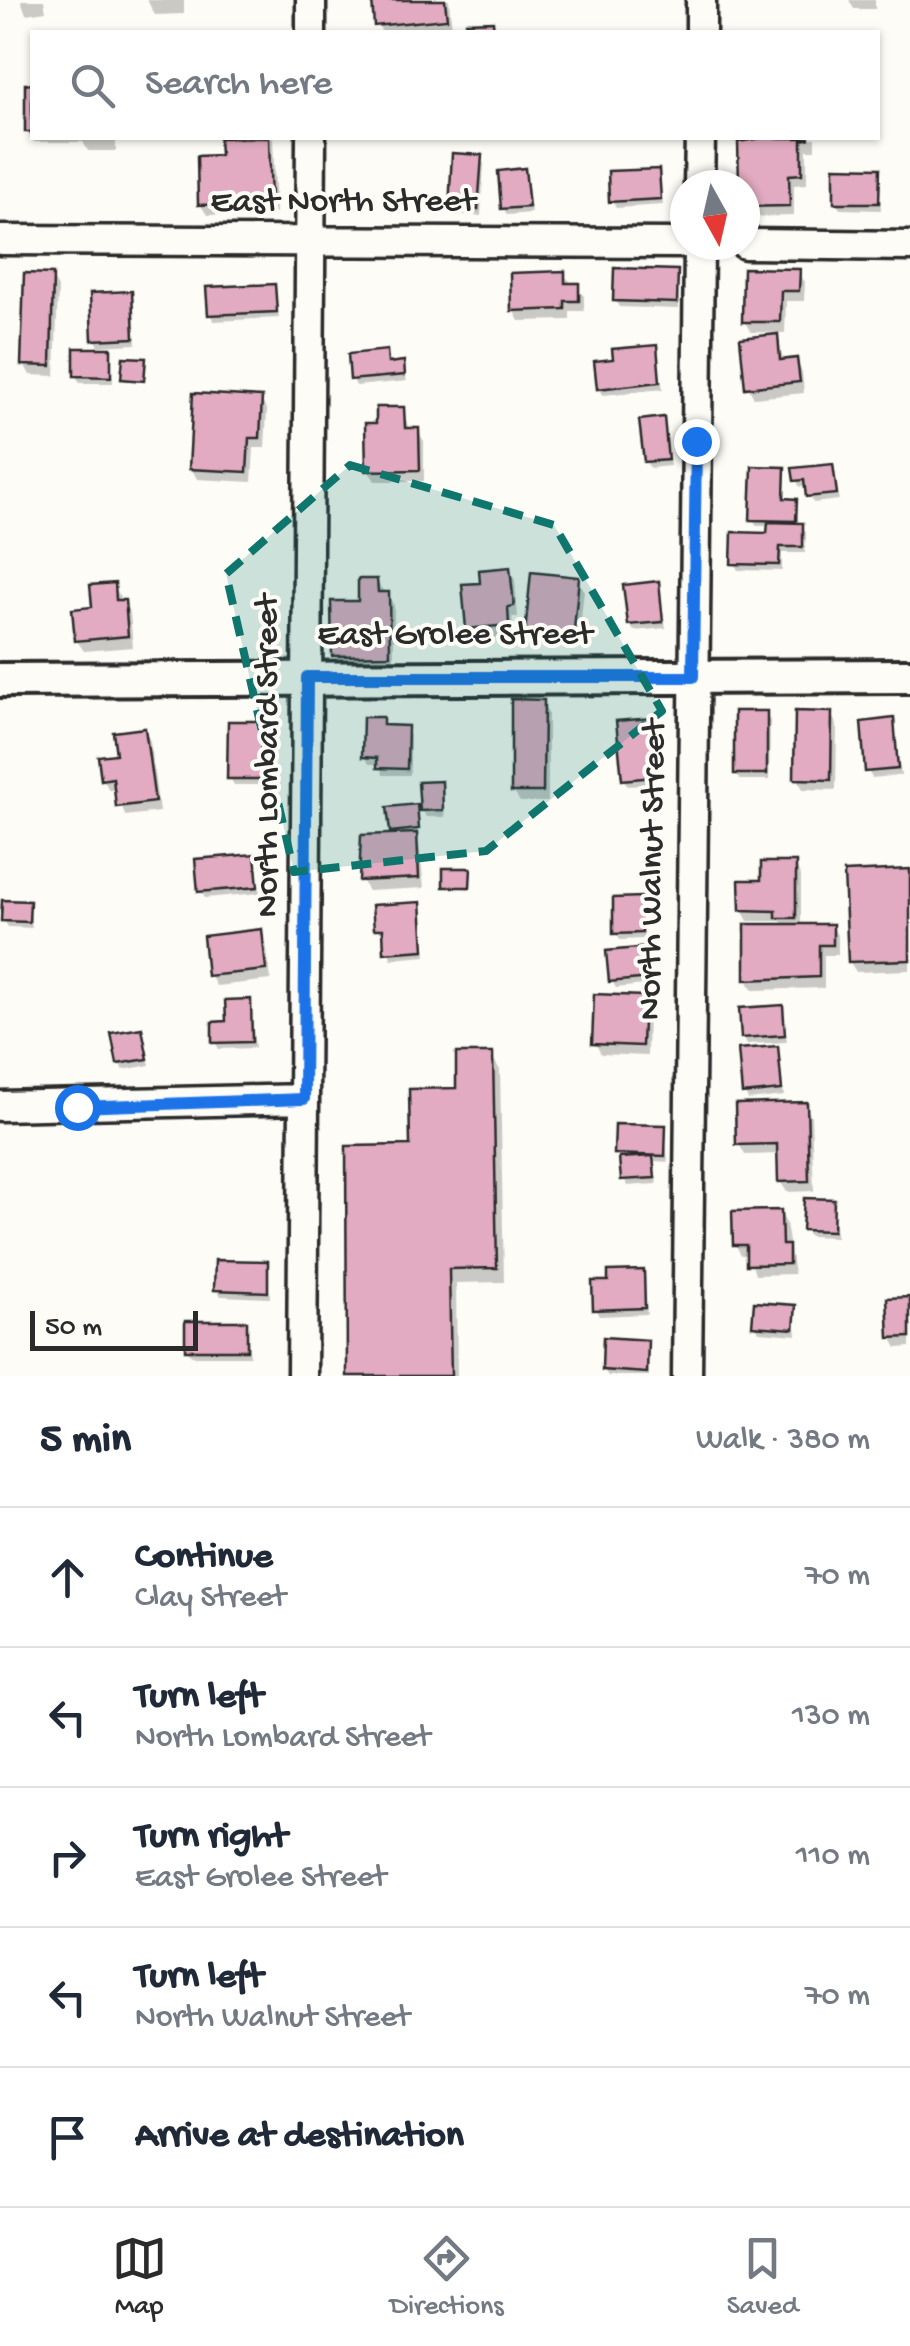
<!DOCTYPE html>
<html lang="en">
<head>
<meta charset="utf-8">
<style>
  body { margin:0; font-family:"Gochi Hand",sans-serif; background:#f2f2f3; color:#1f2937 }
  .compass { position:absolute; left:670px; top:170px; width:90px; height:90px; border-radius:50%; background:#fff; box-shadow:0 2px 8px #0004; rotate:172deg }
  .scale { position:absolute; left:30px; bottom:25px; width:168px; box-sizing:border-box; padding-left:10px; border:5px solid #2b2b2b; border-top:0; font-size:28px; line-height:35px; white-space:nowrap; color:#2b2b2b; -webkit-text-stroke:8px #fdfcf7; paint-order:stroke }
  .stop { position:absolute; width:30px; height:30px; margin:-22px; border:8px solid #1a73e8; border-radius:50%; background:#fff }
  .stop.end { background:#1a73e8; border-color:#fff; box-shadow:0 2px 10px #0008 }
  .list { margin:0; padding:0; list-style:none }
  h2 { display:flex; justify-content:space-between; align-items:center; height:130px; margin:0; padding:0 40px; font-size:42px }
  h2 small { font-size:32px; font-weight:400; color:#747a83 }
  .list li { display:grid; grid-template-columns:65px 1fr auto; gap:30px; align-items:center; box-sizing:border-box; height:140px; padding:0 40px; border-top:2px solid #e0e1e3 }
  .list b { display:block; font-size:38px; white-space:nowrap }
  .list p { margin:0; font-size:32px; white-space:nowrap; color:#747a83 }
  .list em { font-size:32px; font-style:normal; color:#747a83 }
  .icon { flex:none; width:55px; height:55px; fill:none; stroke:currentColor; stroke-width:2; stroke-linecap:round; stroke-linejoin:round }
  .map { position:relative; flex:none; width:910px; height:1376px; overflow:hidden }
  .search { position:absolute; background:#fff; box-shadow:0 2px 8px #0004; left:30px; right:30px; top:30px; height:110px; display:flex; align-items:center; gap:25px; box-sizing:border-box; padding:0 35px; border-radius:0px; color:#747a83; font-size:38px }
  .sheet { height:830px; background:#fff }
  nav { display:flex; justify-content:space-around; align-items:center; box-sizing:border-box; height:140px; border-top:2px solid #e0e1e3; background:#fff; font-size:28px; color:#747a83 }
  nav a { display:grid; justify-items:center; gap:5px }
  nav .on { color:#2b2b2b }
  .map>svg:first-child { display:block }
</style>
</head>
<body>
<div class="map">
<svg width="910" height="1376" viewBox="0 0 910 1376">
  <rect width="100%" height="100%" fill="#fdfcf7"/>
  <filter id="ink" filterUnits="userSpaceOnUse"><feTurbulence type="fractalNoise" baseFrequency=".01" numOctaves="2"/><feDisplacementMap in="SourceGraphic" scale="20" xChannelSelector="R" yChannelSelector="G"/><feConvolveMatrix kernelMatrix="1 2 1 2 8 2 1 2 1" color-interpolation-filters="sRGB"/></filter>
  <g filter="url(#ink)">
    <path fill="#0003" d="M21,0H44L46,11L26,14Z
      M147,0H184V14L155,15Z
      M374,0H449L452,29L381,32Z
      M849,0H875V9H854Z
      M27,86H32V138H116V151H88L83,142H34L27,131Z
      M222,138H273L276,213L207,215L200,204L222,158Z
      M765,138H815V150H807V184L794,185V216L748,217L745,211L742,185Z
      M480,157L484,164L481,216L455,214L452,207Z
      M878,170L881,210L840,209L836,202Z
      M524,171L531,213L507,215L504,209Z
      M658,171L663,205L616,208L612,201Z
      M798,272L805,282L804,301H786L785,333L751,332L744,321Z
      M676,273L679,309L619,307L615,300Z
      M563,274L584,296V311H570V320L519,321L513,310Z
      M52,277L58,288L55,376L30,375L24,364Z
      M274,286L279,318L214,321L210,314Z
      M131,294L136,344L99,346L95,339Z
      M776,337L784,362L796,361L802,372L804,393L754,398L748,387Z
      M655,347L663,389L603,395L599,388L616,361Z
      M110,351L113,383H80L76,376Z
      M386,353L390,365L402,364L407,381L356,386L353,379Z
      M261,400L267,410L265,448H254L252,482L197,479L191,468Z
      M403,409L409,430H417L424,441V481H375L368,470Z
      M662,420L670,466L650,468L646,462Z
      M832,466L839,500L813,503L808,486L800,487L796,480Z
      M783,470L786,501H795L799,525L806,532L805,553H782V571L738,570L734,563L770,536V526H757L753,519Z
      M509,570L515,580L518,617H512L514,636L474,639L468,629L482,585Z
      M578,580L584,590L578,649L533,645L527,634Z
      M376,581L394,605V665L341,666L335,655Z
      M658,584L666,628L634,631L630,625Z
      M113,585L130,613L133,647L84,651L77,641Z
      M542,702L548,713V802H520L514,792Z
      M766,714L770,721L769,780H740L736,773Z
      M831,714L837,725L836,790L803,789L797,779Z
      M381,720L386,728L406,729L410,735V775H383L380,764H369L365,757Z
      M651,721L656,784L628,786L624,780Z
      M893,721L901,775L872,778L868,771Z
      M261,723L265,730L264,785H234L230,778Z
      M144,730L150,741L159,812L125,816L117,789L109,790L103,779Z
      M440,784L445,817H426L422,810Z
      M415,806L424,888L368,891L361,880L360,853L395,836L392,831Z
      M253,856L260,893L205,898L201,891Z
      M795,865L801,876V926H832L838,937V955H824V988L753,990L747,980L784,926L781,921H748L742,910L764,883Z
      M910,872V970L856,972L850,962Z
      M471,873L470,889L445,886Z
      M640,900L644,939L620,940L616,933Z
      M29,903L32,928L8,927L4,920Z
      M419,904L426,956L391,959L386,935L377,928Z
      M260,932L266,943L271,980L216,986L210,975Z
      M646,950L653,984L616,988L612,981Z
      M642,998L648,1009L647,1056L601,1054L595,1043Z
      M250,1002L255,1048L219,1049L215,1042Z
      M782,1008L787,1042L747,1044L743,1037Z
      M141,1031L150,1065L123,1070L119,1063Z
      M777,1049L784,1096L748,1100L745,1093Z
      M491,1055L500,1070L504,1282L456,1283L457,1376H351L413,1147Z
      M805,1105L811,1116L814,1191L787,1192L780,1181V1154L745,1155L739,1144Z
      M665,1128L668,1162L655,1161L657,1184L627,1186L617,1153Z
      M833,1201L836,1237L809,1236L805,1229Z
      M780,1212L786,1223L794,1274L755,1275L749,1255H741L735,1244Z
      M267,1263L270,1298L221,1296L217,1289Z
      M642,1272L647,1314L599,1316L595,1309Z
      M910,1300V1347L897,1348L891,1337Z
      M794,1307L797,1335L759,1332L755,1325Z
      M246,1324L250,1356H191L188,1350Z
      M647,1342L649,1376H608L604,1370Z"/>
    <path fill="#e2abc1" stroke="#2b2b2b" stroke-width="2.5" d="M372,0H445L447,19L374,26Z
      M493,21L494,32H467L466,22Z
      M25,84H32V132H25Z
      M219,138H269L271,203L198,205L197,156L220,155Z
      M762,138H810L802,140V174L789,175L790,206L745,207V185H739L738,142Z
      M452,153L482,155L478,210L449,208Z
      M834,167L880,168L879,203H834Z
      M525,168L529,207L501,209L498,171Z
      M659,169L661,199L609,202L608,171Z
      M614,268L678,270L677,303L613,301Z
      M743,268L800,269L799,291H781L780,322H742Z
      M565,271V283H579V301H565V309L511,311L510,273Z
      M24,273L53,274L51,366L21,365Z
      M275,284L277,312L208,315L206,287Z
      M132,291L134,338L92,340L90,293Z
      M778,334L780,360L797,358L800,382L745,388L740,338Z
      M657,345L660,382L597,389L594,361L613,359L612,349Z
      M74,348H111V377L74,376Z
      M387,350L388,363L404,361L405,375L350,380L348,354Z
      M123,357L146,358L144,381L121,379Z
      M193,393L262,397L260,438H249L247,472L189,469Z
      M376,407H404L405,428H419L420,470L366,471L365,423H376Z
      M664,417L668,460L644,462L639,420Z
      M833,464L837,494L806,497L804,480L794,481L792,468Z
      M752,466L785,467L784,498L797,499L796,521L750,520Z
      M768,522L803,523V547H780L779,565L731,564L732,532L767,533Z
      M510,567L514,606L508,607L509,625L466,629L462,584L480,583L479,570Z
      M531,572L579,577L573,640L525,634Z
      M358,579H377L378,592H389L390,655L332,656L331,601H358Z
      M659,581L663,622L628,625L623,585Z
      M115,583L116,600H125L128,636L75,641L72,609L92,607L90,585Z
      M511,699L544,700L543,792H511Z
      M734,711H767V774H734Z
      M795,711L832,712L831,780L794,779Z
      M363,717H383V725L408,726L407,769L377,768V758L362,757Z
      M652,718L654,777L622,780L616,721Z
      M894,718L898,769L865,772L861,722Z
      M228,721H262V779H227Z
      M145,728L155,802L116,807L113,778L101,780L98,756L116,754L113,732Z
      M442,781L443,810L420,811L418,782Z
      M417,804L419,829L390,832L387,807Z
      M417,833L419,878L359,881L361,835Z
      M255,854L258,887L198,892L195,859Z
      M761,862H796V918H776V911L740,910L739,880H761Z
      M443,868H471L470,887H443Z
      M910,869V960L848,962L844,872Z
      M642,897V933L613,934V898Z
      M2,900L30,901L29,922L1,921Z
      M421,902L424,950L384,953L383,929H374L372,905Z
      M745,924H833V945H819V977L745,980Z
      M262,929L266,970L207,976L203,936Z
      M648,947L650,978L609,982L606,951Z
      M594,994L644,996L642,1046L592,1044Z
      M251,999L252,1042L212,1043V1022L226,1021L225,1000Z
      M783,1005L785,1035L741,1038L739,1008Z
      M142,1028L148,1059L117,1064L111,1033Z
      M778,1046L782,1090L742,1094L738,1049Z
      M456,1053H493L497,1268L449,1269L451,1376H347L346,1146L410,1145L409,1089L456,1088Z
      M807,1102L809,1181L778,1182L777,1144L736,1145L735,1104Z
      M615,1124L666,1125L665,1156L614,1154Z
      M653,1156L655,1178L621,1180L619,1158Z
      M804,1198L834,1199L833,1231L802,1230Z
      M781,1210L782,1245H789V1264L746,1265V1245H733L732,1211Z
      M215,1260L268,1261V1292L214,1290Z
      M644,1270L645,1308L593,1310L592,1281H608V1271Z
      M910,1297V1337L889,1338L887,1298Z
      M754,1302L796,1305L794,1329L752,1326Z
      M185,1321H247V1350H185Z
      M603,1337L648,1340L647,1373L602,1370Z"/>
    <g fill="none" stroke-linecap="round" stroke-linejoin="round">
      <g stroke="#2b2b2b" stroke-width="35">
        <path id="minor" d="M311,32V0
          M701,32V0
          M699,185L700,138
          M0,240L685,243
          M745,244L910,246
          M0,1106L304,1099
          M302,1376L311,138
          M687,1376L699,245"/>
      </g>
      <g stroke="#2b2b2b" stroke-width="40">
        <path id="tertiary" d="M0,680L910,676"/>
      </g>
      <use href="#minor" stroke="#fdfcf7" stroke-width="28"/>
      <use href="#tertiary" stroke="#fdfcf7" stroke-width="32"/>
    </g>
  </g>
  <g fill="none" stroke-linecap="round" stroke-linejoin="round" filter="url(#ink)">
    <path stroke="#1a73e8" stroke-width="12" d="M77,1107L304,1099L307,677H693L696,441"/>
  </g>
  <path fill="#0f766e" fill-opacity="0.2" stroke="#0f766e" stroke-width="8" stroke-dasharray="20 12" stroke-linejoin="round" d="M350,465L554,525L662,711L486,851L294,872L226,574Z"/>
  <g text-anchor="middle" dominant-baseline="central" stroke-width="8" stroke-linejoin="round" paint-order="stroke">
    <g font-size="35" fill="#2b2b2b" stroke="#fdfcf7">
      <text x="343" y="203">East North Street</text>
      <text x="455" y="636">East Grolee Street</text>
      <text transform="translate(269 756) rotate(-90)">North Lombard Street</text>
      <text transform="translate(654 870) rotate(-89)">North Walnut Street</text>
    </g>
  </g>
</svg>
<svg class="compass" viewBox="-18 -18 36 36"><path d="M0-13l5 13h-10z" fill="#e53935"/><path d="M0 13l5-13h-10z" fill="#747a83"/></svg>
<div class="scale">50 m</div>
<div class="stop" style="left:77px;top:1107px"></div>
<div class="stop end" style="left:696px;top:441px"></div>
<div class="search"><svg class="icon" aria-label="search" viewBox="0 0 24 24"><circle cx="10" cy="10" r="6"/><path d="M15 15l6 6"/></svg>Search here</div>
</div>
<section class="sheet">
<h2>5 min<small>Walk · 380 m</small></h2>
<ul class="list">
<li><svg class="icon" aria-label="ahead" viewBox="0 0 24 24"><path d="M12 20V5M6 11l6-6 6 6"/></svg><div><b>Continue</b><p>Clay Street</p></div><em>70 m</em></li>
<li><svg class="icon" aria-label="left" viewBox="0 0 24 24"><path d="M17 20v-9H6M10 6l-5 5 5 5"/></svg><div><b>Turn left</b><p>North Lombard Street</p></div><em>130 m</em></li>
<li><svg class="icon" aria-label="right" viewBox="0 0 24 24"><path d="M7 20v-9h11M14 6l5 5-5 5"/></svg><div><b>Turn right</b><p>East Grolee Street</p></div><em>110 m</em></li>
<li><svg class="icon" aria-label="left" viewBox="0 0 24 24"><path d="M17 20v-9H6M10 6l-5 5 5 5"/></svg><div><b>Turn left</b><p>North Walnut Street</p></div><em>70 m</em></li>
<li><svg class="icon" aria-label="arrive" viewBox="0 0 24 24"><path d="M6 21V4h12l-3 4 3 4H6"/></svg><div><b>Arrive at destination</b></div></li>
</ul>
</section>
<nav>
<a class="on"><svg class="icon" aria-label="map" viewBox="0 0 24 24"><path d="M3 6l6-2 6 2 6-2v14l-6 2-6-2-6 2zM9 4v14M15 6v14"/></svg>Map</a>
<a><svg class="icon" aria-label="directions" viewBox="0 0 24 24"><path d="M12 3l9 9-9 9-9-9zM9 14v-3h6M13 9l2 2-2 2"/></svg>Directions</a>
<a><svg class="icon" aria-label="saved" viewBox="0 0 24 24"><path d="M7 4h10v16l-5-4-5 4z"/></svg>Saved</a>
</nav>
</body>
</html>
